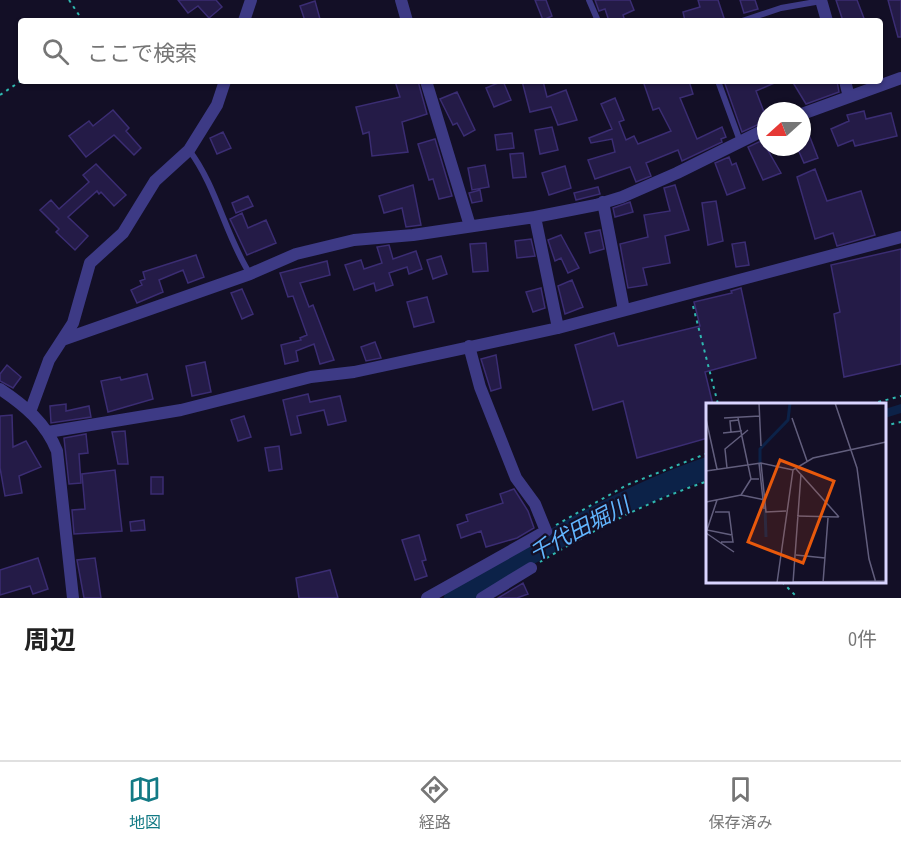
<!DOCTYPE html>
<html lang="ja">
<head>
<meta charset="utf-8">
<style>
  body { margin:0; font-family:"PT Sans Narrow","Noto Sans JP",sans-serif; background:#f6f6f6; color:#222 }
  .compass { position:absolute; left:757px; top:102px; width:54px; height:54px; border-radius:50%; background:#fff; box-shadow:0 2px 4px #0004; rotate:249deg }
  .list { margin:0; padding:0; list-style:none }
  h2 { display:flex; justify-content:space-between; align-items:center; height:78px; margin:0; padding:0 24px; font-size:26px }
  h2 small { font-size:20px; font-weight:400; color:#767676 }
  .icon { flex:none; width:33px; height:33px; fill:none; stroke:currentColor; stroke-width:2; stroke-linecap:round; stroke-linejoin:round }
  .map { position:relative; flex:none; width:901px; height:598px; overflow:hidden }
  .search { position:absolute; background:#fff; box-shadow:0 2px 4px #0004; left:18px; right:18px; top:18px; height:66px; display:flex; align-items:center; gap:15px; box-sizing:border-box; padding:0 21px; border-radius:6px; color:#767676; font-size:22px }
  .sheet { height:162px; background:#fff }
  nav { display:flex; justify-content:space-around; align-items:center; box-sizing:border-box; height:84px; border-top:2px solid #e0e0e0; background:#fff; font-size:16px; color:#767676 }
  nav a { display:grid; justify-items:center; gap:3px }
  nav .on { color:#137a85 }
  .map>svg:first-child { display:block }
</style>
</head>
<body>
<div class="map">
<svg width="901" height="598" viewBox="0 0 901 598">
  <rect width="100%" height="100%" fill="#130f26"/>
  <path fill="#0c2248" d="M901,404V413L885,418V409Z"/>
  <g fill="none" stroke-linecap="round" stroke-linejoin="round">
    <path stroke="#0c2248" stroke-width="22" d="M455,598C537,549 617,499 708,468"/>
  </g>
  <path fill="#241b47" stroke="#3b2d73" stroke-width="1.5" d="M178,0H216L222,7L209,18L198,6L188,13Z
    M535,0H546L552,16L543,20Z
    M595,0H630L634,10L623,15L625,21H609L605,9L599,11Z
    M698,0H718L725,21H685L683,12L700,7Z
    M740,0H755L758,9L744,13Z
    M836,0H857L865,21H843Z
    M888,0H901V37H898Z
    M315,1L320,19L305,21L300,6Z
    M395,81H418L427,114L402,122L408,152L372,156L369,132L363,134L356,107L400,97Z
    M503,81L511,100L494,107L486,88Z
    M522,81H543L547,97L566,90L577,120L558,125L551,107L530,112Z
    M643,81H689L693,94L680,98L697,139L722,127L726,137L721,139L722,142L682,161L678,150L646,163L651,176L636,182L630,167L595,179L588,160L615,152L612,139L591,143L589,138L612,129L601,104L615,98L624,120L619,122L626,140L634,136L638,144L671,131L659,108L653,110Z
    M724,81H779L756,91L764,112L766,111V121L742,132Z
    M792,81H837L839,92L806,104Z
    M457,92L475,130L464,136L457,123L453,125L440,99Z
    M113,110L129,128L126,131L141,148L134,155L114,135L86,157L69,136L89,121L93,126Z
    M864,111L866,119L891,113L897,136L855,146L853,140L838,146L831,129L849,121L847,115Z
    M802,122H804L818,158L804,163L797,147H802Z
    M552,127L558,150L540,154L535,130Z
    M223,132L231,148L217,154L210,138Z
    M512,133L514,148L497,150L495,135Z
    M435,139L452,196L439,199L433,179L429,180L418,144Z
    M765,139L766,147L781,173L763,180L748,147Z
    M523,153L526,177L513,178L510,154Z
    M729,157L732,165L736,163L745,188L727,195L715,163Z
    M96,164L126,195L114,206L101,192L99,194L97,191L68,217L88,236L75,250L56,232L59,229L40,210L51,200L59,209L89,182L83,175Z
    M485,165L489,187L472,190L468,168Z
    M565,166L571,188L549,195L542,173Z
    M815,169L827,201L861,191L875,235L837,246L833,233L815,239L797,177Z
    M413,185L421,225L406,227L402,208L384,213L379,196Z
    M675,185L689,230L665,236L670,263L643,268L647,285L628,288L620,244L648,237L644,215L670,211L664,188Z
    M598,187L600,194L576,200L574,193Z
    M480,190L482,201L472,203L469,193Z
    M248,196L253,206L236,213L232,203Z
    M716,201L723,241L708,245L702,203Z
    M630,202L633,212L615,217L613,208Z
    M242,213L248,228L266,220L276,243L247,255L230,219Z
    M600,230L604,249L590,253L585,233Z
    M561,235L579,268L568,273L561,258L555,261L548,240Z
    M531,239L535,256L517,258L515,241Z
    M745,242L749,265L736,267L732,244Z
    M486,243L488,271L473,272L470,244Z
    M389,245L393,259L416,251L422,269L409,274L407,267L389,273L393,285L376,291L374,283L354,290L345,265L361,260L364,269L382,263L377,247Z
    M901,249V364L844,377L834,314L840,312L831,265Z
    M196,255L204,277L188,283L183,270L159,280L163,292L137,303L131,290L142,285L140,281L145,279L143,272Z
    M441,256L447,274L433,279L427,260Z
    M327,261L330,275L300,283L309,307L313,305L334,360L320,364L314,344L296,351L298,361L285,364L281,345L301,340L300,338L307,335L293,296L288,297L280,273Z
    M572,280L583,307L565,314L558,286Z
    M541,288L545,308L533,312L526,292Z
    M741,288L756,358L705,372L713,405H708V438L637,458L623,401L593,410L575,345L614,333L618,346L700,326L694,302L732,293L731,291Z
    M242,289L253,314L242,319L231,293Z
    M427,297L434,322L414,327L407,302Z
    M375,342L381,358L366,361L361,347Z
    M496,355L501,388L491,391L481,359Z
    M205,362L211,392L192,396L186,366Z
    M7,365L21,377L13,388L0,381V374Z
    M147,374L153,399L108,412L101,381L120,377L121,380Z
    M308,394L310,402L340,396L346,421L328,425L324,410L297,416L301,433L291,435L283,400Z
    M66,404V411L89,406L91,417L51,423L50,406Z
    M12,415L13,447L26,441L41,467L19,476L22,493L5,496L0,468V416Z
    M244,416L251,437L238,441L231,420Z
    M125,431L128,464H118L112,432Z
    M86,434L88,453L79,454L81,483L69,484L64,438Z
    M279,446L282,469L269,471L265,448Z
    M115,470L122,531L74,534L72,510L85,509L82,474Z
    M151,477H163V494H151Z
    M514,489L528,511L534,528L517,538L486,547L481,531L461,538L457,525L468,521L466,515L503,503L500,494Z
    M144,520L145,530L131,531L130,522Z
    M419,535L426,560L422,561L427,576L415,580L402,540Z
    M38,558L48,589L33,594L30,586L0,595V570Z
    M95,558L101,598H84L77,560Z
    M330,570L338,598H299L296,578Z
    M523,583L528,594L517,598H498Z"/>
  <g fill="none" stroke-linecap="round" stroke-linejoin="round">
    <path stroke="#2fb8b0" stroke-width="2" stroke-dasharray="3 4.5" stroke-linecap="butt" d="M69,0L83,21
      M0,95L21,81
      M693,306L718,404
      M871,404L901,396
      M884,426L901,422
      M556,525L627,485L708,453
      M540,562C594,530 648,501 708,481
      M782,582L798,598"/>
    <path stroke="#3d3a85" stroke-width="6" d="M589,0L598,21
      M742,21L781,8L821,1
      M718,81L740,141
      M189,150C217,187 225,235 250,274"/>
    <path stroke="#3d3a85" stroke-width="12" d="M401,0L407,21
      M821,0L827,21
      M244,21L251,0
      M426,81L470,226
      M845,81L849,97
      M802,114L901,78
      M603,202L624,310
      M535,217L558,328
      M62,340L250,274L296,254L354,240L413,235L535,217L596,205L622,197L677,173L766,129
      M0,389C24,405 46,423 57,451L73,598
      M30,412L49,360L73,323L90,263L123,233L155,181L189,150L217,105L225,81
      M48,432L181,410L311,377L354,372L558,328L901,237
      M427,598L546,531L535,504L516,478L480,387L469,346
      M482,598L531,568"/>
  </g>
  <g text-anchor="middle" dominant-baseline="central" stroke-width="4.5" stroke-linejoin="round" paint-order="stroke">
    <g font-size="22" font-style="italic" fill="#62b6ff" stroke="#130f26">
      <text transform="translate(579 529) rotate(-28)">千代田堀川</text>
    </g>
  </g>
  <g transform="translate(706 403)">
    <rect width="180" height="180" fill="#130f26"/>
    <path fill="none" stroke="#0c2248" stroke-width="3" d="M54,63V46L82,17L84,0M59,106L60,134"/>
    <path fill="none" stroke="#625e7d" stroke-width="1.5" d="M53,0L55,43M129,0L151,65L163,156L170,180M18,15L54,13M32,15L45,76H53M86,15L101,58M0,16L11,66M25,29L24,18L33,17M17,30L36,28M53,60L58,106M55,60L60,109L80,108M21,65L19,46L42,27M90,66L133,114M0,68L55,60L87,67L107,55L180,39M35,92L45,76M0,99L35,92L59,97M9,109H23L26,132L1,127L11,97M91,113L133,114M0,130L28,149M15,139H27L26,132M90,152L119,155M87,179L180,178M71,180L87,67M87,180L95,71M117,180L122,115"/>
    <path fill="#e8590c" fill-opacity="0.15" stroke="#e8590c" stroke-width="3" d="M74,57L128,78L97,160L42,139Z"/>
    <rect width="180" height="180" fill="none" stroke="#d9d4ff" stroke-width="3"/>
  </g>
</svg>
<svg class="compass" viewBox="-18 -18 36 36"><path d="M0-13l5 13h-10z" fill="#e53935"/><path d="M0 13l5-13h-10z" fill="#767676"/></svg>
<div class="search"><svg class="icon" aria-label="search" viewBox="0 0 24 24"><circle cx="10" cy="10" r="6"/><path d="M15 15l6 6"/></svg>ここで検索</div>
</div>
<section class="sheet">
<h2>周辺<small>0件</small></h2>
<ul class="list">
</ul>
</section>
<nav>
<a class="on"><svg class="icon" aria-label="map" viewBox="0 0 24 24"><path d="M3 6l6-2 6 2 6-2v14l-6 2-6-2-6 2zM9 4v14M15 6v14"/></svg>地図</a>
<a><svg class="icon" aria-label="directions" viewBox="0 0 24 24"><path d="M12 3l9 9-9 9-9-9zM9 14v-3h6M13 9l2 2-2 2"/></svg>経路</a>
<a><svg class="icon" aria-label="saved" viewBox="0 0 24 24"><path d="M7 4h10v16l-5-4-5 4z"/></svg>保存済み</a>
</nav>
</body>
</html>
